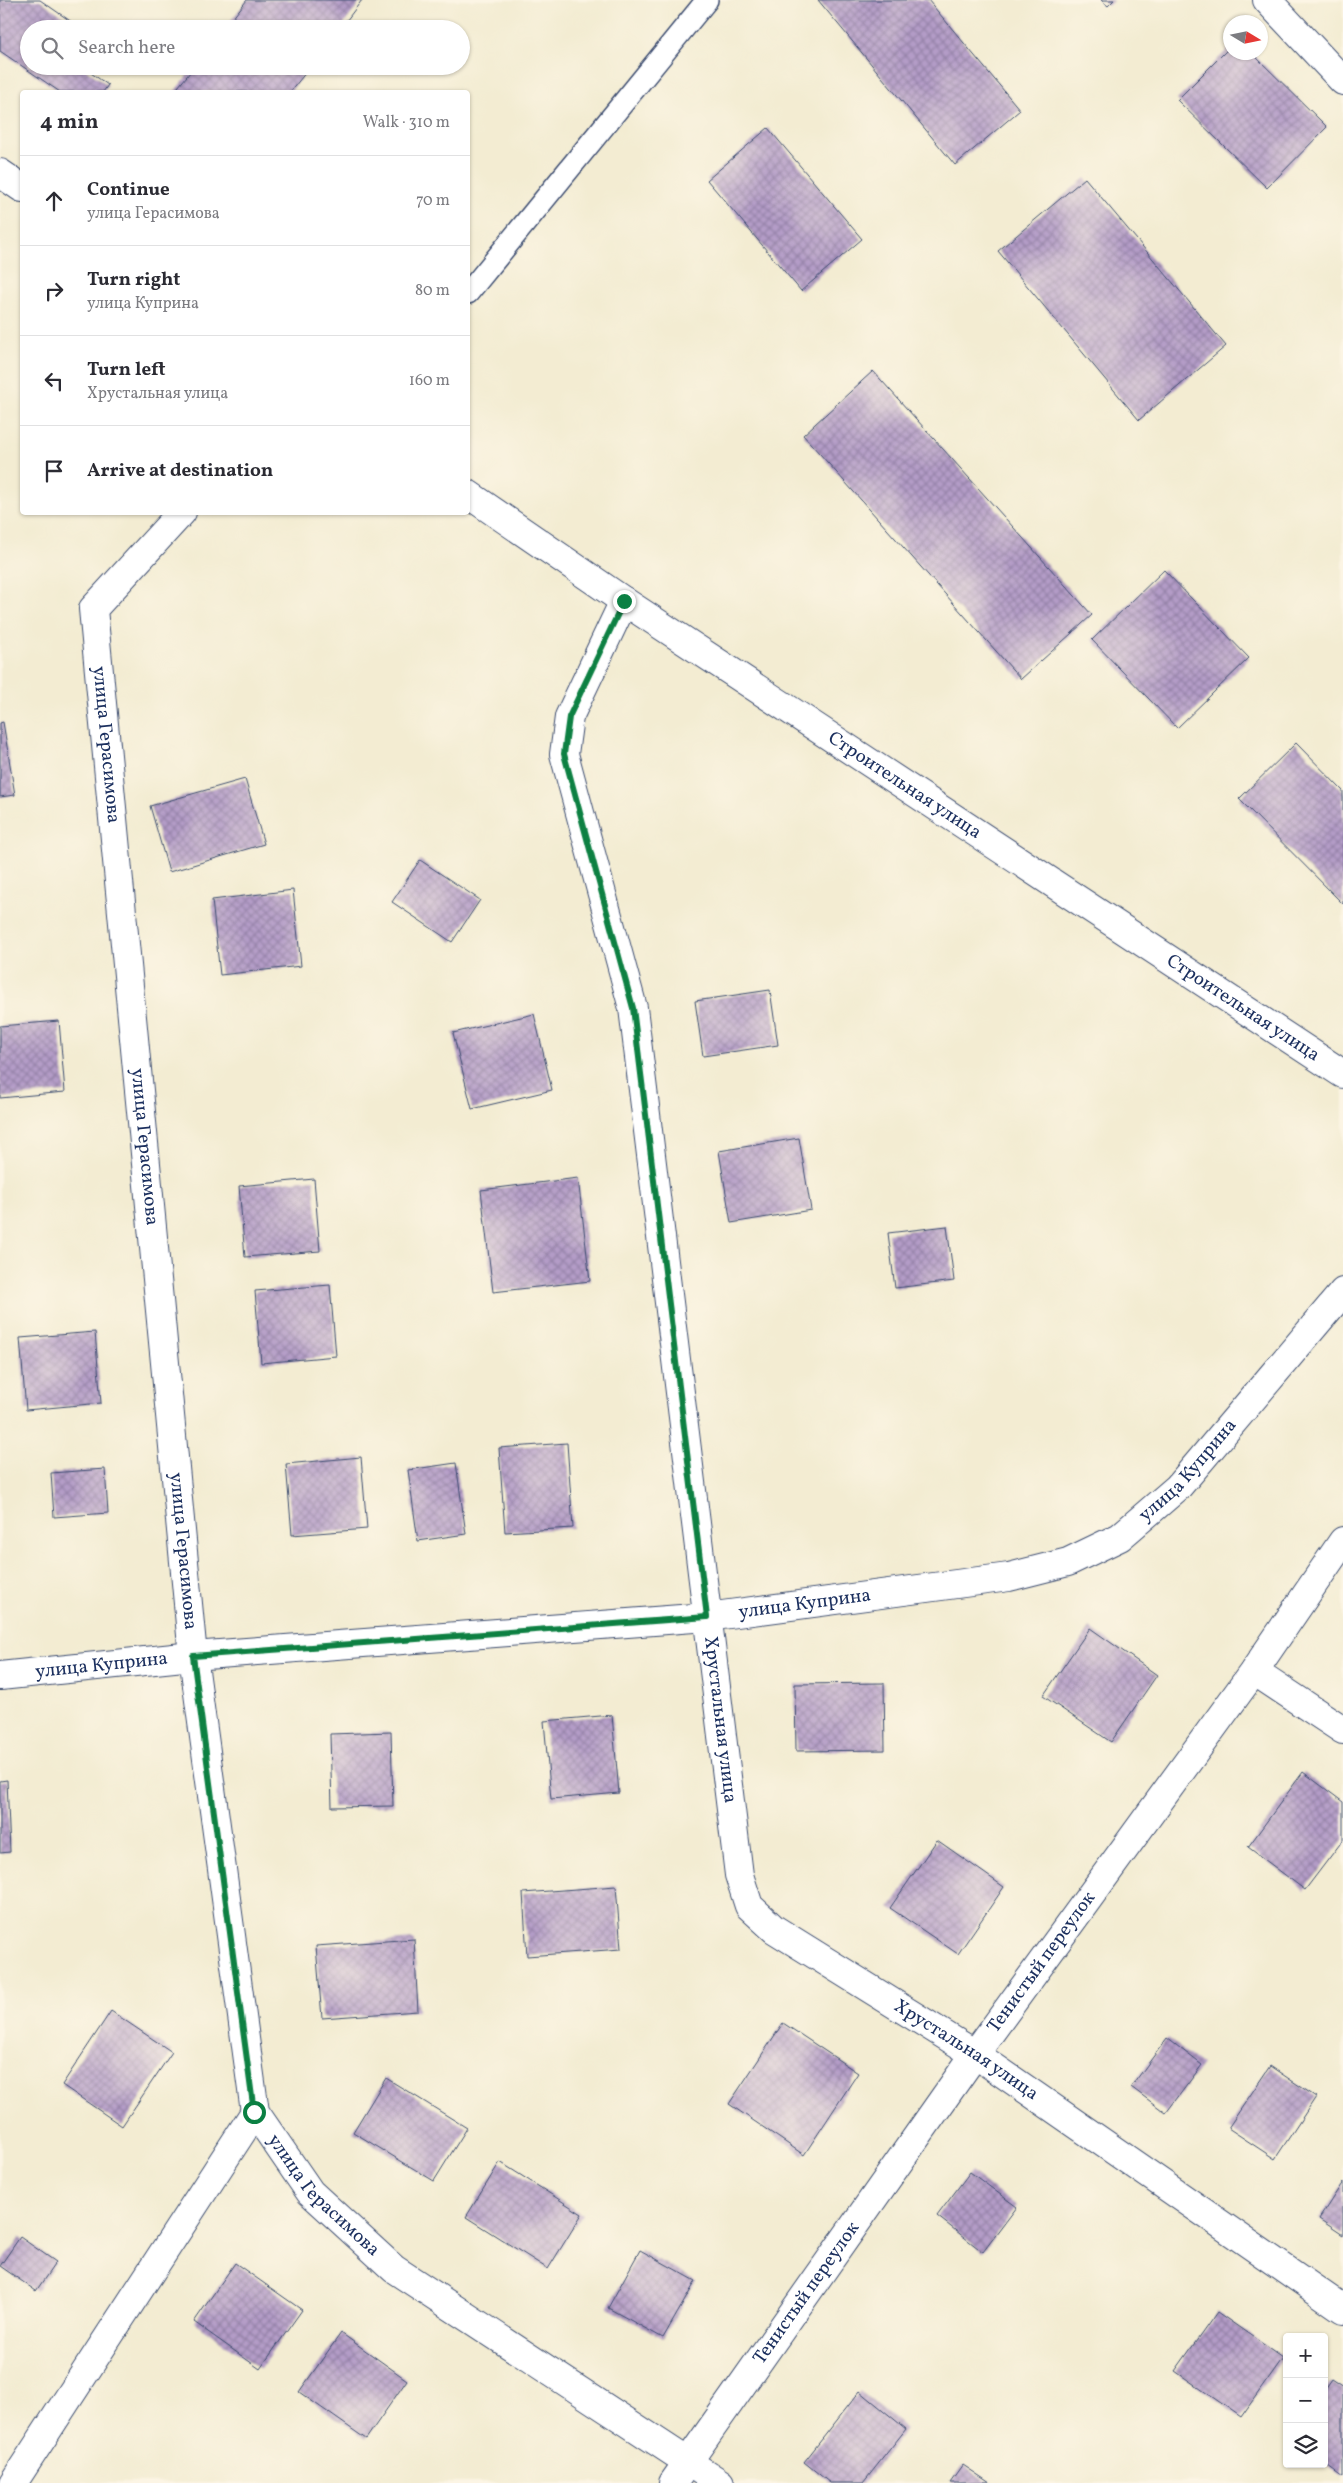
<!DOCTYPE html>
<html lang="en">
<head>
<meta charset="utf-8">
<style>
  body { margin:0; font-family:Vollkorn,serif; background:#f7f7f7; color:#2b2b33 }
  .controls { position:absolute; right:15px; bottom:15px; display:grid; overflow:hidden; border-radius:5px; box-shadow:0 1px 4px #0004 }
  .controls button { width:45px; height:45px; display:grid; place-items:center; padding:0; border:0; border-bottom:1px solid #e1e1e2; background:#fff; color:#2b2b33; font:25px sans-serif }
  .compass { position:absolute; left:1223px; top:15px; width:45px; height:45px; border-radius:50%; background:#fff; box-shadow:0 1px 4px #0004; rotate:100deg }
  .stop { position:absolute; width:15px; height:15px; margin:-11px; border:4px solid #0b8043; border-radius:50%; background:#fff }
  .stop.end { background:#0b8043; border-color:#fff; box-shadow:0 1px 5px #0008 }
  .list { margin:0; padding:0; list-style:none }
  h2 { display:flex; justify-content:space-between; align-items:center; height:65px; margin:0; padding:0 20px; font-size:21px }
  h2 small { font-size:16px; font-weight:400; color:#7c7c81 }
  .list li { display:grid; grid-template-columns:32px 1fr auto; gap:15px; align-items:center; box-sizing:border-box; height:90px; padding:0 20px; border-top:1px solid #e1e1e2 }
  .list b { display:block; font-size:19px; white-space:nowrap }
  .list p { margin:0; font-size:16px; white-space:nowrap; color:#7c7c81 }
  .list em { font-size:16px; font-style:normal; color:#7c7c81 }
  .icon { flex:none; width:28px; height:28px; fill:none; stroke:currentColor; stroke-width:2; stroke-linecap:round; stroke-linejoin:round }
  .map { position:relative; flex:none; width:1343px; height:2483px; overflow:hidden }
  .search { position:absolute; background:#fff; box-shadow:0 1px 4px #0004; left:20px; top:20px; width:450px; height:55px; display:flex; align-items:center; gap:12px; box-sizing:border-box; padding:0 18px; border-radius:28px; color:#7c7c81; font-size:19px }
  .panel { position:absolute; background:#fff; box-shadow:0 1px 4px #0004; left:20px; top:90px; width:450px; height:425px; border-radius:5px }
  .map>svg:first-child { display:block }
</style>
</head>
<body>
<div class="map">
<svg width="1343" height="2483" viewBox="0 0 1343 2483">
  <defs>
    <pattern id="building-cross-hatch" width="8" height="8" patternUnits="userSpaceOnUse" patternTransform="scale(1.25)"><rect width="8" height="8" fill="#b49cc7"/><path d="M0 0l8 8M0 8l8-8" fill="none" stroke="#9280a5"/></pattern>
  </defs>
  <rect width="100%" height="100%" fill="#fcf5e5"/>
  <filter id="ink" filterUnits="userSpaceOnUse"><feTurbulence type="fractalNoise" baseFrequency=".02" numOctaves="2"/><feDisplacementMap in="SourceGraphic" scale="10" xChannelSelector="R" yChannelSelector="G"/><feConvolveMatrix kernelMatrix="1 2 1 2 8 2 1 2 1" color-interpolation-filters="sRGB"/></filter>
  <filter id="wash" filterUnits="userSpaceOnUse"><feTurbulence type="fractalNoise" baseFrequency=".0096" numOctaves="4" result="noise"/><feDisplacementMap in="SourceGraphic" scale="20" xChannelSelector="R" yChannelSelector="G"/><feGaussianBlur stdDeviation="1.12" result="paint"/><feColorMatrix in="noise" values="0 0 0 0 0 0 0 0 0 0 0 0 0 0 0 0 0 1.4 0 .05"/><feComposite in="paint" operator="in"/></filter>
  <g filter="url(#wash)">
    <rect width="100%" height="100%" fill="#f3ecd2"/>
    <g id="blocks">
      <path fill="url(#building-cross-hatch)" d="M0,0H40L79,27L77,29H29V66H81L108,85L103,92H60L0,51Z
        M247,0H362L340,29H224Z
        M818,0H928L1020,110L955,165Z
        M1101,0H1114L1108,6Z
        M1230,47V52H1251L1327,127L1267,188L1177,100Z
        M195,66H311L290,92H174Z
        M768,128L862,239L801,291L707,180Z
        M1085,178L1226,346L1139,420L998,251Z
        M873,371L1092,615L1021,679L803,435Z
        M1164,570L1249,658L1177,728L1092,640Z
        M3,722L15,795L0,797V723Z
        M1296,743L1343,791V904L1239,799Z
        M245,779L264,844L169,872L150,806Z
        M420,860L480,900L452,942L392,902Z
        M293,890L301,966L220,975L212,900Z
        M770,990L778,1045L703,1056L695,1001Z
        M534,1014L552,1090L472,1109L453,1033Z
        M59,1021L65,1092L0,1098V1026Z
        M799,1138L811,1210L731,1223L719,1151Z
        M578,1178L590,1281L493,1292L481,1190Z
        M314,1179L320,1251L245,1257L239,1186Z
        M947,1226L954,1281L895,1288L888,1233Z
        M330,1285L336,1356L261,1363L255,1291Z
        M95,1332L101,1403L26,1410L20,1338Z
        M567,1443L573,1528L505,1532L499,1448Z
        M361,1457L367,1529L292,1535L286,1464Z
        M456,1463L466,1534L418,1541L408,1470Z
        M105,1469L108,1513L54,1517L51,1473Z
        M1090,1628L1157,1675L1111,1742L1043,1696Z
        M884,1683L885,1750L796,1751L795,1684Z
        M612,1715L619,1793L551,1799L544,1721Z
        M391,1732L393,1806L332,1807L330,1734Z
        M1303,1772L1343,1802V1840L1305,1890L1248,1847Z
        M7,1780L10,1852L0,1853V1781Z
        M937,1840L1004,1887L958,1954L890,1908Z
        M616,1886L621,1949L527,1956L523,1893Z
        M414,1939L418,2011L322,2018L316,1946Z
        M111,2011L172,2052L122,2126L62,2085Z
        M783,2023L858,2073L804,2155L729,2104Z
        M1167,2038L1202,2065L1166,2113L1131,2087Z
        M1270,2066L1316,2097L1275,2159L1228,2128Z
        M386,2078L467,2128L434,2181L353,2132Z
        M500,2162L582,2214L548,2269L466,2217Z
        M970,2172L1017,2207L983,2252L937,2216Z
        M1343,2182V2235L1319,2219Z
        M20,2237L56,2262L36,2291L0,2266Z
        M640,2250L696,2281L663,2338L608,2308Z
        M235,2263L302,2310L260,2369L194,2322Z
        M1217,2312L1283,2358L1241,2417L1175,2371Z
        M341,2333L407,2380L366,2439L299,2392Z
        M1331,2380L1343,2388V2477L1324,2463V2390Z
        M860,2391L906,2429L863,2483H830L804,2462Z
        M963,2465L990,2483H950Z"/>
    </g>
  </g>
  <g filter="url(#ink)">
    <use href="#blocks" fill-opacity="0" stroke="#3b4b6f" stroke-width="1"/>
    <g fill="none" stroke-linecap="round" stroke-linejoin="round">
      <g stroke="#3b4b6f" stroke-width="24">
        <path id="service" d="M468,293L707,0"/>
      </g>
      <g stroke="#3b4b6f" stroke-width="30">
        <g id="minor">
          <path d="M1267,0L1343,81"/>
          <path id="s1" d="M182,512L93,609L193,1656L255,2112L310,2192L394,2269L720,2483"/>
          <path id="s2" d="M624,601L569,717L564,754L633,1008L739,1875L749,1906L774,1929L975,2054L1343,2309"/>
          <path d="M1254,1671L1343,1730"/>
          <path id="s3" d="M0,1676L193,1656L707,1617L1009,1577L1068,1562L1120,1537L1178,1487L1343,1292"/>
          <path d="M13,2483L255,2112"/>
          <path id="s4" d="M673,2483L975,2054L1254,1671L1343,1541"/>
        </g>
      </g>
      <g stroke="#3b4b6f" stroke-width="30">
        <g id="secondary">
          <path d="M0,173L22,188"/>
          <path id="s5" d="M468,494L624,601L1343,1074"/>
        </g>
      </g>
      <use href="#service" stroke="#fff" stroke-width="21"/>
      <use href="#minor" stroke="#fff" stroke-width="28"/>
      <use href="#secondary" stroke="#fff" stroke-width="28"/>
    </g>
  </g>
  <g fill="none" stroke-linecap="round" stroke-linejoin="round" filter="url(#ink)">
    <path stroke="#0b8043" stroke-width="6" d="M254,2112L193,1656L707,1617L633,1008L564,754L569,717L624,601"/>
  </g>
  <g text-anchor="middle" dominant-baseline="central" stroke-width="4.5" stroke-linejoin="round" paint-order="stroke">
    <g font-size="19" fill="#1b2f5e" stroke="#fcf5e5">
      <text stroke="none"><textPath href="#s1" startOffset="268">улица Герасимова</textPath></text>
      <text stroke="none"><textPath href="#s5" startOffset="525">Строительная улица</textPath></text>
      <text stroke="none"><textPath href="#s5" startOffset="930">Строительная улица</textPath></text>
      <text stroke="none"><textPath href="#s1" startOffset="672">улица Герасимова</textPath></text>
      <text stroke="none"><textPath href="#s3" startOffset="1228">улица Куприна</textPath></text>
      <text stroke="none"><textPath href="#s1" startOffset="1078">улица Герасимова</textPath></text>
      <text stroke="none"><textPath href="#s3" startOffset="808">улица Куприна</textPath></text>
      <text stroke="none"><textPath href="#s3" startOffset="102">улица Куприна</textPath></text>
      <text stroke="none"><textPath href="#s2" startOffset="1146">Хрустальная улица</textPath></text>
      <text stroke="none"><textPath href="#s4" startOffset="638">Тенистый переулок</textPath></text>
      <text stroke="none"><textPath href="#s2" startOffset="1596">Хрустальная улица</textPath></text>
      <text stroke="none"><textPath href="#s1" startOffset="1752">улица Герасимова</textPath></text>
      <text stroke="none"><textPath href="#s4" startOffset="232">Тенистый переулок</textPath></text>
    </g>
  </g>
</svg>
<div class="controls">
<button>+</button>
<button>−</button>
<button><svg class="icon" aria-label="layers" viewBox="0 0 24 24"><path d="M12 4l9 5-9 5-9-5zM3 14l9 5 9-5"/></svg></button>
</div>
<svg class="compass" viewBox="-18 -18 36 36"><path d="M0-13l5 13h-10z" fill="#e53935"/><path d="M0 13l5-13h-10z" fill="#7c7c81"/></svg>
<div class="stop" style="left:254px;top:2112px"></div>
<div class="stop end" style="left:624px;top:601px"></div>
<div class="search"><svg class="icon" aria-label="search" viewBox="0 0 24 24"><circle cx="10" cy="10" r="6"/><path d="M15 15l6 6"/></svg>Search here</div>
<section class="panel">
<h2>4 min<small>Walk · 310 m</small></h2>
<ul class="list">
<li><svg class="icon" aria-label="ahead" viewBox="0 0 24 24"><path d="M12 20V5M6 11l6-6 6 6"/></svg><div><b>Continue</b><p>улица Герасимова</p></div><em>70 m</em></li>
<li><svg class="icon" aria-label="right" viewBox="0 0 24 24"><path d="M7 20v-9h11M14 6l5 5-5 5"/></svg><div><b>Turn right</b><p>улица Куприна</p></div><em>80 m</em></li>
<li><svg class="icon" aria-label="left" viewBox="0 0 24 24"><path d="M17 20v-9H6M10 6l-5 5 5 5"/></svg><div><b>Turn left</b><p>Хрустальная улица</p></div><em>160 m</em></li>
<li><svg class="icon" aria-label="arrive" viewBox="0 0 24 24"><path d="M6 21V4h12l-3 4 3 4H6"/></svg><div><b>Arrive at destination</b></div></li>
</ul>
</section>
</div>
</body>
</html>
